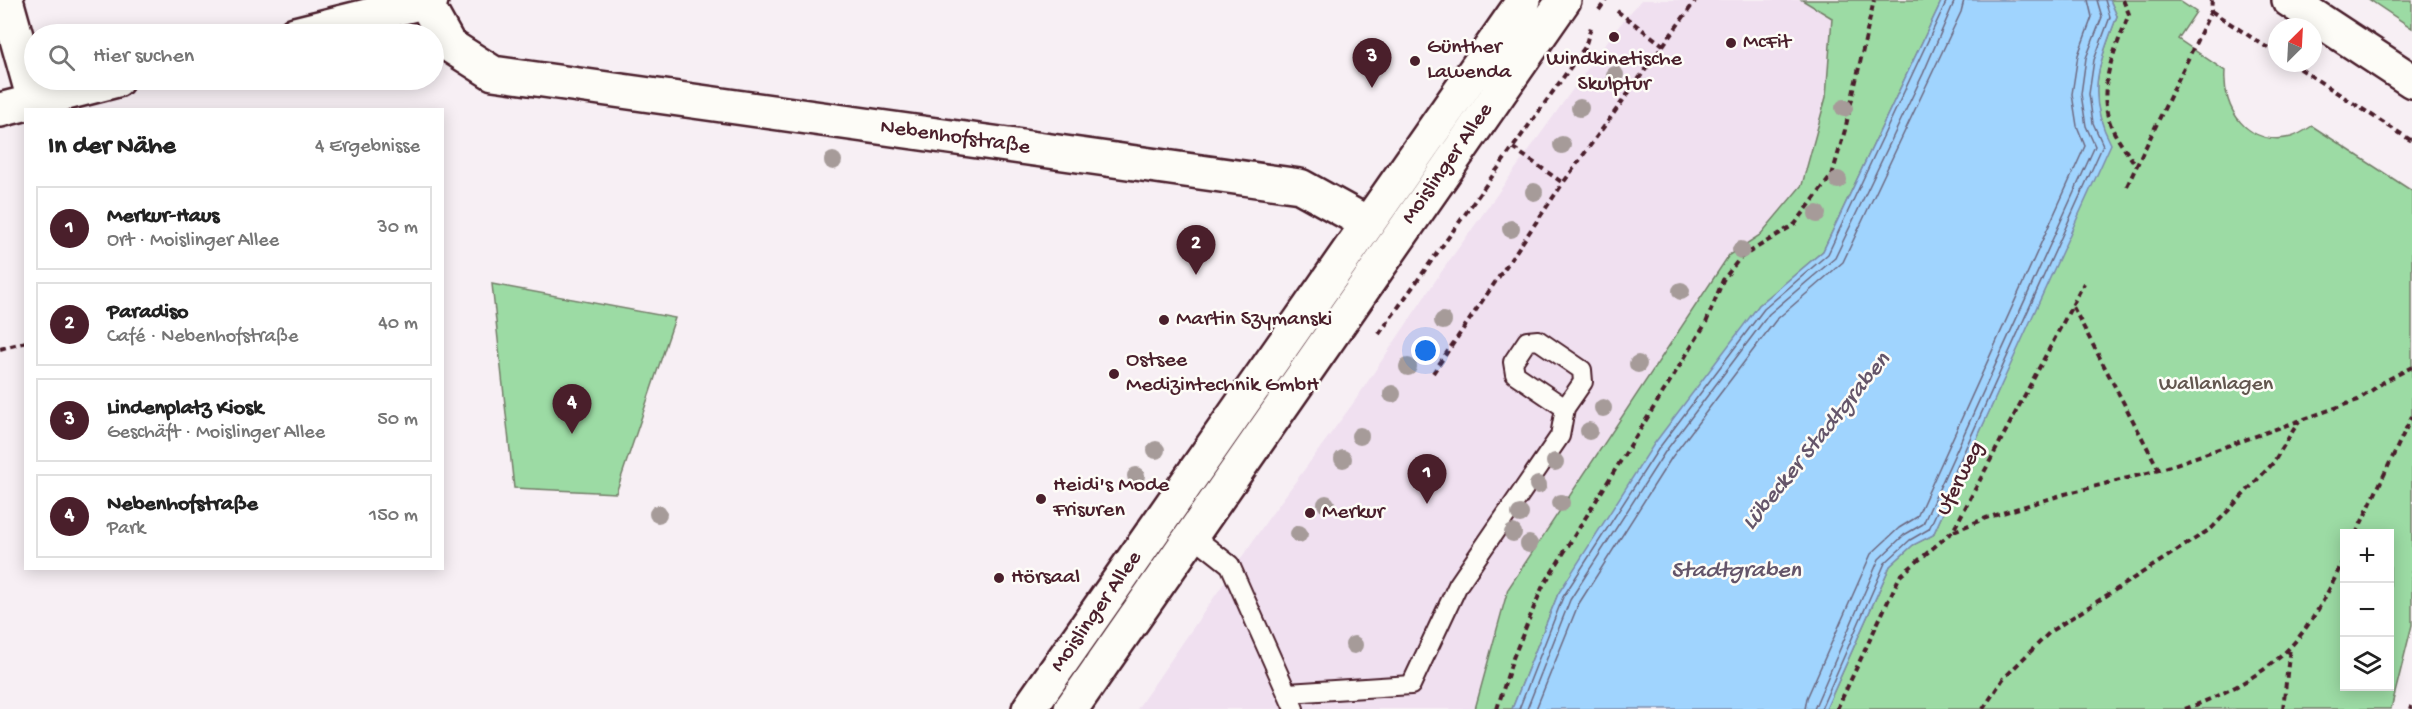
<!DOCTYPE html>
<html lang="de">
<head>
<meta charset="utf-8">
<style>
  body { margin:0; font-family:"Gochi Hand",sans-serif; background:#f6f6f6; color:#222 }
  .controls { position:absolute; right:18px; bottom:18px; display:grid; overflow:hidden; border-radius:0px; box-shadow:0 3px 15px #0003 }
  .controls button { width:54px; height:54px; display:grid; place-items:center; padding:0; border:0; border-bottom:2px solid #e0e0e0; background:#fff; color:#222; font:30px sans-serif }
  .compass { position:absolute; left:2268px; top:18px; width:54px; height:54px; border-radius:50%; background:#fff; box-shadow:0 3px 15px #0003; rotate:24deg }
  .you { position:absolute; left:1426px; top:351px; width:21px; height:21px; margin:-15px; border:4px solid #fff; border-radius:50%; background:#1a73e8; box-shadow:0 0 0 9px #1a73e833 }
  .badge { display:grid; place-items:center; width:39px; height:39px; border-radius:50%; background:#4a1f2b; color:#fff; font-size:20px; font-weight:700 }
  .pin { position:absolute; translate:-50% -50px; filter:drop-shadow(0 2px 3px #0008) }
  .pin::after { content:''; position:absolute; top:32px; width:21px; height:18px; background:inherit; clip-path:polygon(0 0,100% 0,50% 100%) }
  .list { margin:0; padding:0; list-style:none }
  h2 { display:flex; justify-content:space-between; align-items:center; height:78px; margin:0; padding:0 24px; font-size:26px }
  h2 small { font-size:20px; font-weight:400; color:#767676 }
  .list li { display:grid; grid-template-columns:39px 1fr auto; gap:18px; align-items:center; box-sizing:border-box; height:84px; margin:0 12px 12px; padding:0 12px; border:2px solid #e0e0e0; border-radius:0px }
  .list b { display:block; font-size:22px; white-space:nowrap }
  .list p { margin:0; font-size:20px; white-space:nowrap; color:#767676 }
  .list em { font-size:20px; font-style:normal; color:#767676 }
  .icon { flex:none; width:33px; height:33px; fill:none; stroke:currentColor; stroke-width:2; stroke-linecap:round; stroke-linejoin:round }
  .map { position:relative; flex:none; width:2412px; height:709px; overflow:hidden }
  .search { position:absolute; background:#fff; box-shadow:0 3px 15px #0003; left:24px; top:24px; width:420px; height:66px; display:flex; align-items:center; gap:15px; box-sizing:border-box; padding:0 21px; border-radius:33px; color:#767676; font-size:22px }
  .panel { position:absolute; background:#fff; box-shadow:0 3px 15px #0003; left:24px; top:108px; width:420px; height:462px; border-radius:0px }
  .map>svg:first-child { display:block }
</style>
</head>
<body>
<div class="map">
<svg width="2412" height="709" viewBox="0 0 2412 709">
  <rect width="100%" height="100%" fill="#f7eff4"/>
  <filter id="ink" filterUnits="userSpaceOnUse"><feTurbulence type="fractalNoise" baseFrequency=".0167" numOctaves="2"/><feDisplacementMap in="SourceGraphic" scale="12" xChannelSelector="R" yChannelSelector="G"/><feConvolveMatrix kernelMatrix="1 2 1 2 8 2 1 2 1" color-interpolation-filters="sRGB"/></filter>
  <g filter="url(#ink)">
    <path fill="#f0e0f0" d="M1641,0H1802L1832,18L1826,97L1802,185L1760,235L1729,255L1508,589L1475,709H1137L1268,519L1354,402L1444,268L1614,32Z"/>
    <path fill="#9cdba4" stroke="#737d68" stroke-width="1.5" fill-rule="evenodd" d="M1802,0H1942L1823,251L1759,305L1558,594L1512,709H1475L1508,589L1729,255L1760,235L1802,185L1826,97L1832,18Z
      M2110,0H2178L2196,12L2178,39L2225,71C2222,110 2248,147 2291,137C2298,135 2306,130 2312,126L2412,191V625L2391,709H1826L1890,566L1913,545L1933,535L2110,144C2085,95 2099,64 2117,16ZM2344,534H2390V686H2344Z
      M2370,0H2412V28Z
      M492,284L675,318L616,493L514,488Z"/>
    <path fill="#a0d4fe" stroke="#7e8caa" stroke-width="1.5" d="M1942,0H2110L2117,16C2099,64 2085,95 2111,144L1933,535L1913,545L1890,566L1826,709H1512L1558,594L1654,444L1759,305L1823,251Z"/>
    <g fill="none" stroke-linecap="round" stroke-linejoin="round">
      <path stroke="#6c677f" stroke-width="1.5" d="M1519,709L1563,597L1659,448L1764,309L1828,254L1947,0
        M1527,709L1570,600L1665,452L1769,314L1835,258L1923,74L1955,0
        M1536,709L1578,605L1672,457L1776,320L1843,262L1961,12L1964,0
        M1805,709L1807,698L1871,554L1899,528L1917,517L2085,146L2077,126L2072,94L2078,55L2092,17L2088,0
        M1814,709L1879,559L1904,535L1923,524L2095,146L2086,126L2081,94L2086,58L2102,17L2097,0
        M1821,709L1885,563L1910,540L1929,529L2103,145L2093,123L2089,94L2094,60L2110,17L2105,0"/>
      <g stroke="#4a1f2b" stroke-width="22">
        <path id="service" d="M1192,535L1230,565L1294,709
          M1288,693L1411,685L1458,585L1560,436L1565,408L1583,382L1582,370L1538,340L1527,341L1513,362L1515,374L1565,408"/>
      </g>
      <g stroke="#4a1f2b" stroke-width="38">
        <path id="minor" d="M6,0L34,100
          M425,2L449,45L493,73L1300,186L1367,223
          M295,34L431,0
          M0,110L117,80"/>
      </g>
      <g stroke="#4a1f2b" stroke-width="38">
        <path id="secondary" d="M2289,0L2412,81"/>
      </g>
      <g stroke="#4a1f2b" stroke-width="38">
        <path id="primary" d="M1029,709L1524,0
          M1071,709L1564,0"/>
      </g>
      <path stroke="#4a1f2b" stroke-width="4" stroke-dasharray="6 4.5" stroke-linecap="butt" d="M2123,0L2129,14C2115,51 2094,91 2113,130C2119,143 2129,154 2136,166
        M1599,10L1606,0
        M1617,11L1663,45
        M2211,11L2277,54
        M2291,63L2412,141
        M1513,148L1563,183L1696,0
        M2127,186L2211,11L2212,0
        M2073,307L2159,470
        M1379,334L1585,47L1591,27
        M0,349L26,342
        M1433,373L1563,183
        M1954,531L1986,518L2065,494L2159,470L2358,400L2385,381L2412,367
        M2356,534L2412,416
        M1497,709L1513,658L1542,588L1706,323L1723,280L1740,258L1795,224L1832,175L1845,130L1874,0
        M1837,709L1900,576L1953,531L2084,283
        M1983,709L2003,679L2051,631L2212,528L2273,463L2299,421
        M2185,709C2221,696 2266,674 2292,645C2314,621 2331,588 2344,558
        M2283,709L2290,647
        M2411,709L2412,706"/>
      <use href="#service" stroke="#fdfcf7" stroke-width="18"/>
      <use href="#minor" stroke="#fdfcf7" stroke-width="33"/>
      <use href="#secondary" stroke="#fdfcf7" stroke-width="33"/>
      <use href="#primary" stroke="#fdfcf7" stroke-width="33"/>
    </g>
    <g fill="#a69b99">
      <circle cx="1615" cy="75" r="9"/>
      <circle cx="1580" cy="108" r="9"/>
      <circle cx="1844" cy="108" r="9"/>
      <circle cx="1562" cy="145" r="9"/>
      <circle cx="833" cy="161" r="9"/>
      <circle cx="1838" cy="180" r="9"/>
      <circle cx="1534" cy="192" r="9"/>
      <circle cx="1817" cy="214" r="9"/>
      <circle cx="1511" cy="229" r="9"/>
      <circle cx="1741" cy="250" r="9"/>
      <circle cx="1681" cy="291" r="9"/>
      <circle cx="1443" cy="321" r="9"/>
      <circle cx="1638" cy="364" r="9"/>
      <circle cx="1408" cy="367" r="9"/>
      <circle cx="1392" cy="394" r="9"/>
      <circle cx="1603" cy="408" r="9"/>
      <circle cx="1589" cy="431" r="9"/>
      <circle cx="1360" cy="436" r="9"/>
      <circle cx="1156" cy="450" r="9"/>
      <circle cx="1343" cy="459" r="9"/>
      <circle cx="1555" cy="462" r="9"/>
      <circle cx="1136" cy="476" r="9"/>
      <circle cx="1538" cy="485" r="9"/>
      <circle cx="1561" cy="503" r="9"/>
      <circle cx="1326" cy="504" r="9"/>
      <circle cx="658" cy="514" r="9"/>
      <circle cx="1520" cy="514" r="9"/>
      <circle cx="1513" cy="533" r="9"/>
      <circle cx="1299" cy="534" r="9"/>
      <circle cx="1529" cy="544" r="9"/>
      <circle cx="1354" cy="645" r="9"/>
    </g>
  </g>
  <g fill="#4a1f2b" stroke="#fdfcf7" stroke-width="2">
    <circle cx="1614" cy="37" r="6"/>
    <circle cx="1731" cy="43" r="6"/>
    <circle cx="1415" cy="61" r="6"/>
    <circle cx="1164" cy="320" r="6"/>
    <circle cx="1114" cy="374" r="6"/>
    <circle cx="1041" cy="499" r="6"/>
    <circle cx="1310" cy="513" r="6"/>
    <circle cx="999" cy="578" r="6"/>
  </g>
  <g text-anchor="middle" dominant-baseline="central" stroke-width="5" stroke-linejoin="round" paint-order="stroke">
    <g font-size="22" fill="#4a1f2b" stroke="#fdfcf7" text-anchor="start">
      <text x="1743" y="43">McFit</text>
      <text x="1427" y="48">Günther<tspan x="1427" dy="25">Lawenda</tspan></text>
      <text x="1614" y="60" text-anchor="middle">Windkinetische<tspan x="1614" dy="25">Skulptur</tspan></text>
      <text x="1176" y="320">Martin Szymanski</text>
      <text x="1126" y="361">Ostsee<tspan x="1126" dy="25">Medizintechnik GmbH</tspan></text>
      <text x="1053" y="486">Heidi's Mode<tspan x="1053" dy="25">Frisuren</tspan></text>
      <text x="1322" y="513">Merkur</text>
      <text x="1011" y="578">Hörsaal</text>
    </g>
    <g font-size="22" fill="#4a1f2b" stroke="#fdfcf7">
      <text transform="translate(955 138) rotate(8)">Nebenhofstraße</text>
      <text transform="translate(1448 164) rotate(-55)">Moislinger Allee</text>
      <text transform="translate(1961 479) rotate(-63)">Uferweg</text>
      <text transform="translate(1097 612) rotate(-55)">Moislinger Allee</text>
    </g>
    <g font-size="22" fill="#63574f" stroke="#fdfcf7">
      <text x="2216" y="385">Wallanlagen</text>
    </g>
    <g font-size="24" font-style="italic" fill="#64556a" stroke="#fdfcf7">
      <text transform="translate(1817 442) rotate(-51)">Lübecker Stadtgraben</text>
      <text x="1736" y="571">Stadtgraben</text>
    </g>
  </g>
</svg>
<div class="controls">
<button>+</button>
<button>−</button>
<button><svg class="icon" aria-label="layers" viewBox="0 0 24 24"><path d="M12 4l9 5-9 5-9-5zM3 14l9 5 9-5"/></svg></button>
</div>
<svg class="compass" viewBox="-18 -18 36 36"><path d="M0-13l5 13h-10z" fill="#e53935"/><path d="M0 13l5-13h-10z" fill="#767676"/></svg>
<div class="you"></div>
<div class="pin badge" style="left:1427px;top:504px">1</div>
<div class="pin badge" style="left:1196px;top:275px">2</div>
<div class="pin badge" style="left:1372px;top:88px">3</div>
<div class="pin badge" style="left:572px;top:434px">4</div>
<div class="search"><svg class="icon" aria-label="search" viewBox="0 0 24 24"><circle cx="10" cy="10" r="6"/><path d="M15 15l6 6"/></svg>Hier suchen</div>
<section class="panel">
<h2>In der Nähe<small>4 Ergebnisse</small></h2>
<ul class="list">
<li><span class="badge">1</span><div><b>Merkur-Haus</b><p>Ort · Moislinger Allee</p></div><em>30 m</em></li>
<li><span class="badge">2</span><div><b>Paradiso</b><p>Café · Nebenhofstraße</p></div><em>40 m</em></li>
<li><span class="badge">3</span><div><b>Lindenplatz Kiosk</b><p>Geschäft · Moislinger Allee</p></div><em>50 m</em></li>
<li><span class="badge">4</span><div><b>Nebenhofstraße</b><p>Park</p></div><em>150 m</em></li>
</ul>
</section>
</div>
</body>
</html>
